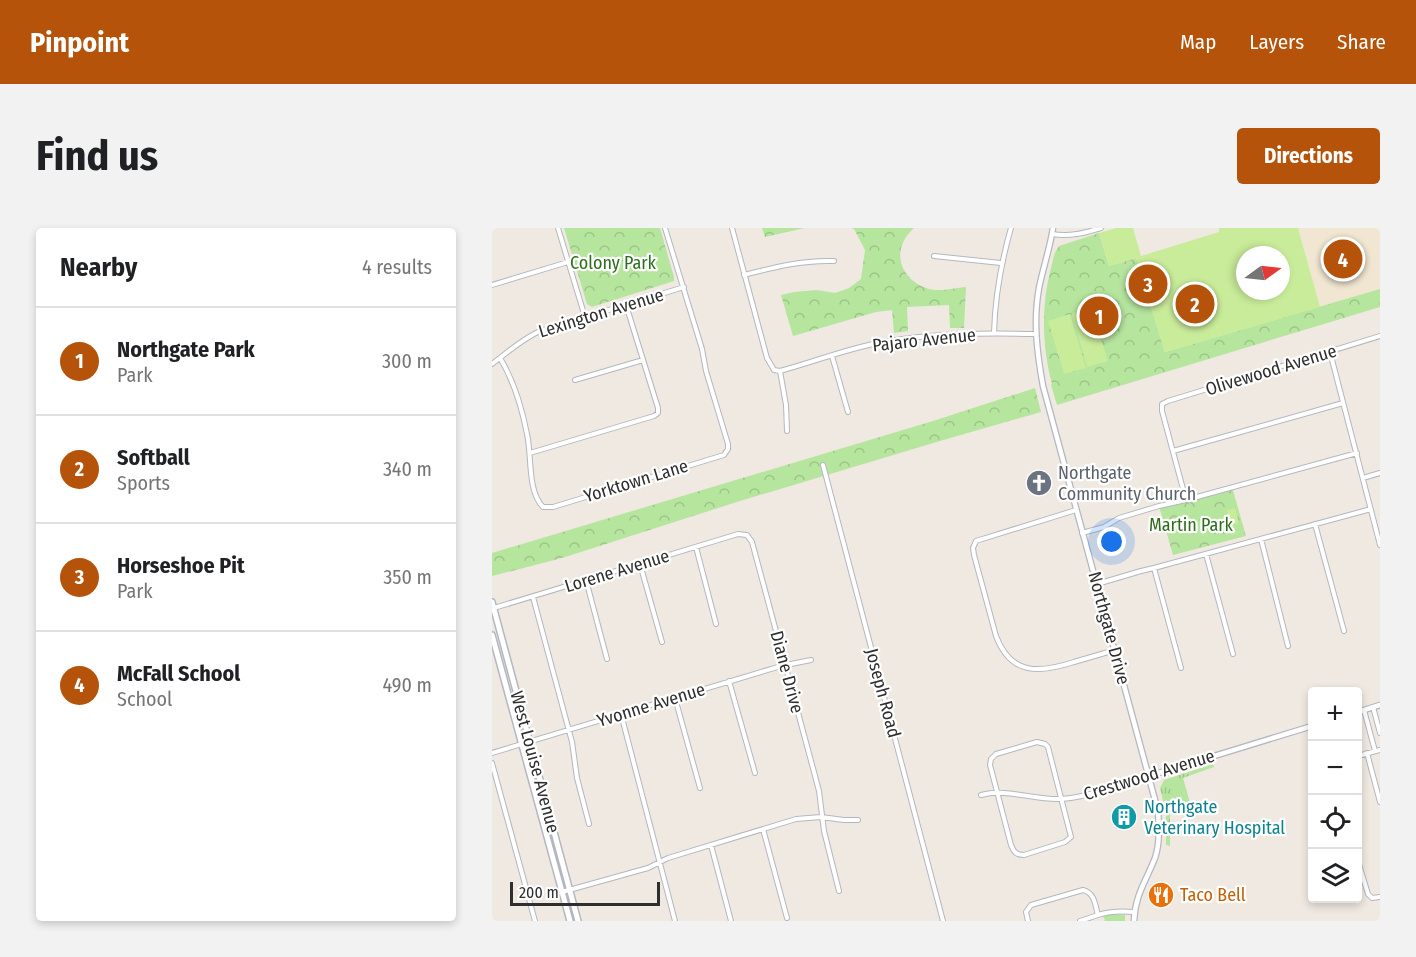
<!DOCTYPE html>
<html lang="en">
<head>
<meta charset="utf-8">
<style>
  body { margin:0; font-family:"Fira Sans Condensed",sans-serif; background:#f2f2f2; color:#202124 }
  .controls { position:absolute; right:18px; bottom:18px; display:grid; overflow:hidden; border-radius:6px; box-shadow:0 3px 9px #0003 }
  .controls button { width:54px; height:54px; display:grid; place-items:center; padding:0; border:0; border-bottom:2px solid #e0e0e0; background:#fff; color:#202124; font:30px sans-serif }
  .compass { position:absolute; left:744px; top:18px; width:54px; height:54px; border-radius:50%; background:#fff; box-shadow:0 3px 9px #0003; rotate:75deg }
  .scale { position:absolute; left:18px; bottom:15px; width:150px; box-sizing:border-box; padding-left:6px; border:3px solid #2e2e2e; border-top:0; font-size:16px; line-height:21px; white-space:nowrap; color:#2e2e2e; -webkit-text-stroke:4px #fff; paint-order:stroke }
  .you { position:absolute; left:620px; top:314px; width:21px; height:21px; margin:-15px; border:4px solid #fff; border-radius:50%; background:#1a73e8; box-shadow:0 0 0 9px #1a73e833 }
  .badge { display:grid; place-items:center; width:39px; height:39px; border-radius:50%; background:#b45309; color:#fff; font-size:20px; font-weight:700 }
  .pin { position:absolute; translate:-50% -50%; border:3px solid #fff; box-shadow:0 2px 6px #0006 }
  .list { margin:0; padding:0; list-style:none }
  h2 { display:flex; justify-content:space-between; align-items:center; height:78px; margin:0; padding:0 24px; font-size:26px }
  h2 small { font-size:20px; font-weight:400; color:#757577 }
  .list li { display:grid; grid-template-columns:39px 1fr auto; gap:18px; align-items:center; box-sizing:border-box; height:108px; padding:0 24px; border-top:2px solid #e0e0e0 }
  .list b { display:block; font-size:22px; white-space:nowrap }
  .list p { margin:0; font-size:20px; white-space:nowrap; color:#757577 }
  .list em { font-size:20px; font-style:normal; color:#757577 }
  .icon { flex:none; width:33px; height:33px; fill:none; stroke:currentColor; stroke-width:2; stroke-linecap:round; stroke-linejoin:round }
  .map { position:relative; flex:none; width:888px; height:693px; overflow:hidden; border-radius:6px }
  header { display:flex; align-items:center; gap:36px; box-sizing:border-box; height:84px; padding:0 30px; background:#b45309; color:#fff }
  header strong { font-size:28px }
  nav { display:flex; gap:33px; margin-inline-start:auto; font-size:21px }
  .intro { display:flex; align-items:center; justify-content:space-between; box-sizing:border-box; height:144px; padding:0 36px }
  h1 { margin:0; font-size:42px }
  .button { padding:15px 27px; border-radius:6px; background:#b45309; color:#fff; font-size:21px; font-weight:700 }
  main { display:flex; gap:36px; padding:0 36px }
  aside { flex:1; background:#fff; border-radius:6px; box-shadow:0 3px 9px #0003 }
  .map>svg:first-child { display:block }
</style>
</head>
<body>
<header>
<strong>Pinpoint</strong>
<nav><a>Map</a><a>Layers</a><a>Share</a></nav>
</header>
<div class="intro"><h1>Find us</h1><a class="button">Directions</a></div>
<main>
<aside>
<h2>Nearby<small>4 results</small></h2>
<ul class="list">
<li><span class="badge">1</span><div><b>Northgate Park</b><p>Park</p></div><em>300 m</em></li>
<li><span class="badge">2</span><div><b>Softball</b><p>Sports</p></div><em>340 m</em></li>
<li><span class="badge">3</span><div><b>Horseshoe Pit</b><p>Park</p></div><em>350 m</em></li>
<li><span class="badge">4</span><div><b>McFall School</b><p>School</p></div><em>490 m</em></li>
</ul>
</aside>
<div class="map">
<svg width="888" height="693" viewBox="0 0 888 693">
  <defs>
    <pattern id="grass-tufts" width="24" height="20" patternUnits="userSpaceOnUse" patternTransform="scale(1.5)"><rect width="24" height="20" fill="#b6e59e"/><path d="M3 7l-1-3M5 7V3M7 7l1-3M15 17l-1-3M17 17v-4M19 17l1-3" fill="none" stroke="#9dc588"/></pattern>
    <pattern id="park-crowns" width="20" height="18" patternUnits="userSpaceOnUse" patternTransform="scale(1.5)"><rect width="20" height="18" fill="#b6e59e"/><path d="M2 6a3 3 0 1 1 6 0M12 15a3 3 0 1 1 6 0" fill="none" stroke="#9dc588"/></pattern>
  </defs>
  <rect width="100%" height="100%" fill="#efe9e1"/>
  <path fill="#f0e6d1" d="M806,0H888V61L828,79Z"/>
  <path fill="url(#grass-tufts)" d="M721,536L722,539L691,550L699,578L678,584V618L674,617V585L668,560L672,552Z
    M617,686L633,687V693H612L613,692L611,688Z"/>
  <path fill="url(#park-crowns)" d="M72,0H168L182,49V53L100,79L95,76Z
    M270,0H313L273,9Z
    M359,0H422C398,21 407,52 437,61C448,64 463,60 474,59L472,100H458L457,77L415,79L416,103L402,105L400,82L384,84L301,108L289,67L302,64L325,62L343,65L357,60L369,51L373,22L362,1Z
    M607,5L617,38L644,30L673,124L888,61V79L565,177L559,157L560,156C550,119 549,77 559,40C561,32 562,24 567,18Z
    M543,160L549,184L448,213L248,273L70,330L0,348V325L441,193Z
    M740,259L754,308L681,327L667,278Z"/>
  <path fill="#c9ec9a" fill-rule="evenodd" d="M624,0H641L649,28L727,4V0H806L828,79L673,124L644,30L617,38L607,5ZM753,27H789V63H753Z
    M599,80L616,133L595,139L580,86Z
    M578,86L594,140L572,146L556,93Z
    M743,280L747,295L739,298L735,282Z"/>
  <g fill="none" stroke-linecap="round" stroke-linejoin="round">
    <g stroke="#b4b7c1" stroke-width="6">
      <path id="minor" d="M66,0L93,89
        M240,0L275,130L282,142L288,143
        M560,6C578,9 592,5 609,0
        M442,28L509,35
        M252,47C283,39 310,32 342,33
        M0,57L76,34
        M502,105C503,69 509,35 519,0
        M838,124L888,317
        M340,128L356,184
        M8,130C22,153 30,180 35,206C40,227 35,263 51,279H61L232,227L236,221V216L214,143L210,121L173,0
        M0,136C16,124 30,111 48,103L192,59
        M288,143C322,134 356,120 391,114C441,105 493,105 544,106
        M288,143L294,177L295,203
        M83,152L151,132
        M681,223L851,175
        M38,225L162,188L166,185V180L134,77
        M331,237L451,693
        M871,250L888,245
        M694,272L670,183V176L676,173L888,108
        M584,282L484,313L481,320L482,327L504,408C519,448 548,445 582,434C596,430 609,426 623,422
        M823,296L852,403
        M590,305L612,299L627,290L667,278L694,272L865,225
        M769,311L796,418
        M204,319L224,396
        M714,326L741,426
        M148,336L170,414
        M662,340L689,440
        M94,352L115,431
        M605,356L649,343L662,340L879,281
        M41,369L80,514L85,550L97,596
        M2,380L246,306L255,307L260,314L322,544L327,563L332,603L347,663
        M237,453L263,545
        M183,470L208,560
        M881,479L888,505
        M872,482L883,523
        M129,486L183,693
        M545,514L553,516L556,519L579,609L573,614L532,627C524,627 522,624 519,617L498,537L499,531L504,526Z
        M0,525L289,438L319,432
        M875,525L888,574
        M866,528L888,522
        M0,535L43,693
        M489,567C515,560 541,572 568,571C595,570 631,555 657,548
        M271,601L295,690
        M219,617L239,693
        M866,633L876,666L880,670L888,669
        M70,664L156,640L176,630L304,591L329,589L352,592H366
        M606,687C618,683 630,683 642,684
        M536,693L534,684L539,677L591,662C603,665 603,677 606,687L588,693"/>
    </g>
    <g stroke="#b4b7c1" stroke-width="7">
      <path id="tertiary" d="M561,0C558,20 551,40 547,60C541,93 545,125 551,158L666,583C667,599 668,615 663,630C654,653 643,667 642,693
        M866,484L888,477
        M657,548L820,498"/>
    </g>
    <g stroke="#b4b7c1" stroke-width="8">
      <path id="secondary" d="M0,374L86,693
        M0,407L78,693"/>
    </g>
    <use href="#minor" stroke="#fff" stroke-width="4"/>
    <use href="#tertiary" stroke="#fff" stroke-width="4.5"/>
    <use href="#secondary" stroke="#fff" stroke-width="5"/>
  </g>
  <defs>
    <g id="church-disc" transform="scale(1.35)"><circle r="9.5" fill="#6b7280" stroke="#fff"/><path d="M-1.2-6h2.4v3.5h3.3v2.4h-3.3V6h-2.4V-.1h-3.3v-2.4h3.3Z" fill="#fff"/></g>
    <g id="building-disc" transform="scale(1.35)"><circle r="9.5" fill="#0f9aa8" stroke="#fff"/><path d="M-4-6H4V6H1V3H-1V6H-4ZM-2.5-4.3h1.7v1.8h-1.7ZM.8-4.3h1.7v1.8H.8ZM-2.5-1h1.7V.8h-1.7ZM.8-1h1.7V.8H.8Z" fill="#fff"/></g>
    <g id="restaurant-disc" transform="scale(1.35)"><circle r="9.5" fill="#e8710a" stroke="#fff"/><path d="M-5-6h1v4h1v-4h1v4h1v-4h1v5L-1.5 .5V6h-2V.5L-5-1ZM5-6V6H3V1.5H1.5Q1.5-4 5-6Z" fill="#fff"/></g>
  </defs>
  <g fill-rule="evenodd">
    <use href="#church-disc" x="547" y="255"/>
    <use href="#building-disc" x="632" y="589"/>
    <use href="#restaurant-disc" x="669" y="667"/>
  </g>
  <g text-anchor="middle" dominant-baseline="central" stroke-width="4.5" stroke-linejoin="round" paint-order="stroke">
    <g font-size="18" fill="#2c6e1b" stroke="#fff">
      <text x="121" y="35">Colony Park</text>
      <text x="699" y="297">Martin Park</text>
    </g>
    <g font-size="18" fill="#2e2e2e" stroke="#fff">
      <text transform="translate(109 85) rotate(-17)">Lexington Avenue</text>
      <text transform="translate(432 112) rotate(-6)">Pajaro Avenue</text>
      <text transform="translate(779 142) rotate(-17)">Olivewood Avenue</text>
      <text transform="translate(144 253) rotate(-17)">Yorktown Lane</text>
      <text transform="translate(125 343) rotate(-17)">Lorene Avenue</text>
      <text transform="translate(617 400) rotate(75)">Northgate Drive</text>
      <text transform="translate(295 444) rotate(75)">Diane Drive</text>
      <text transform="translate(391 465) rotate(75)">Joseph Road</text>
      <text transform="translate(159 477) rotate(-17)">Yvonne Avenue</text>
      <text transform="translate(43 534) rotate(75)">West Louise Avenue</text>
      <text transform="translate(657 547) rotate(-17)">Crestwood Avenue</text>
    </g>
    <g font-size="18" fill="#5b616d" stroke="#fff" text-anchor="start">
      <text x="566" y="245">Northgate<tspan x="566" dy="21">Community Church</tspan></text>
    </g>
    <g font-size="18" fill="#0d838f" stroke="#fff" text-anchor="start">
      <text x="652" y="579">Northgate<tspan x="652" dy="21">Veterinary Hospital</tspan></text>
    </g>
    <g font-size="18" fill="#c56008" stroke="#fff" text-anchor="start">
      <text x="688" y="667">Taco Bell</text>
    </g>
  </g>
</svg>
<div class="controls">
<button>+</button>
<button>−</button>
<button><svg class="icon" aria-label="locate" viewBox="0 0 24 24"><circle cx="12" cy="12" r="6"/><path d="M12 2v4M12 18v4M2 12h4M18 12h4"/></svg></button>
<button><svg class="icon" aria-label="layers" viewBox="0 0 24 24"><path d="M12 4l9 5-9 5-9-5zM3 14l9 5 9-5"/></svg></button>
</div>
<svg class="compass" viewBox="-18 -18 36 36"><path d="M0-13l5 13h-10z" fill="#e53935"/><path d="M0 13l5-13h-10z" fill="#757577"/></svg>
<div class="scale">200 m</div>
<div class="you"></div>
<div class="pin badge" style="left:607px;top:88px">1</div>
<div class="pin badge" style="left:703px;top:76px">2</div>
<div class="pin badge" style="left:656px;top:56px">3</div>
<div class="pin badge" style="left:851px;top:31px">4</div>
</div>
</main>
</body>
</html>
